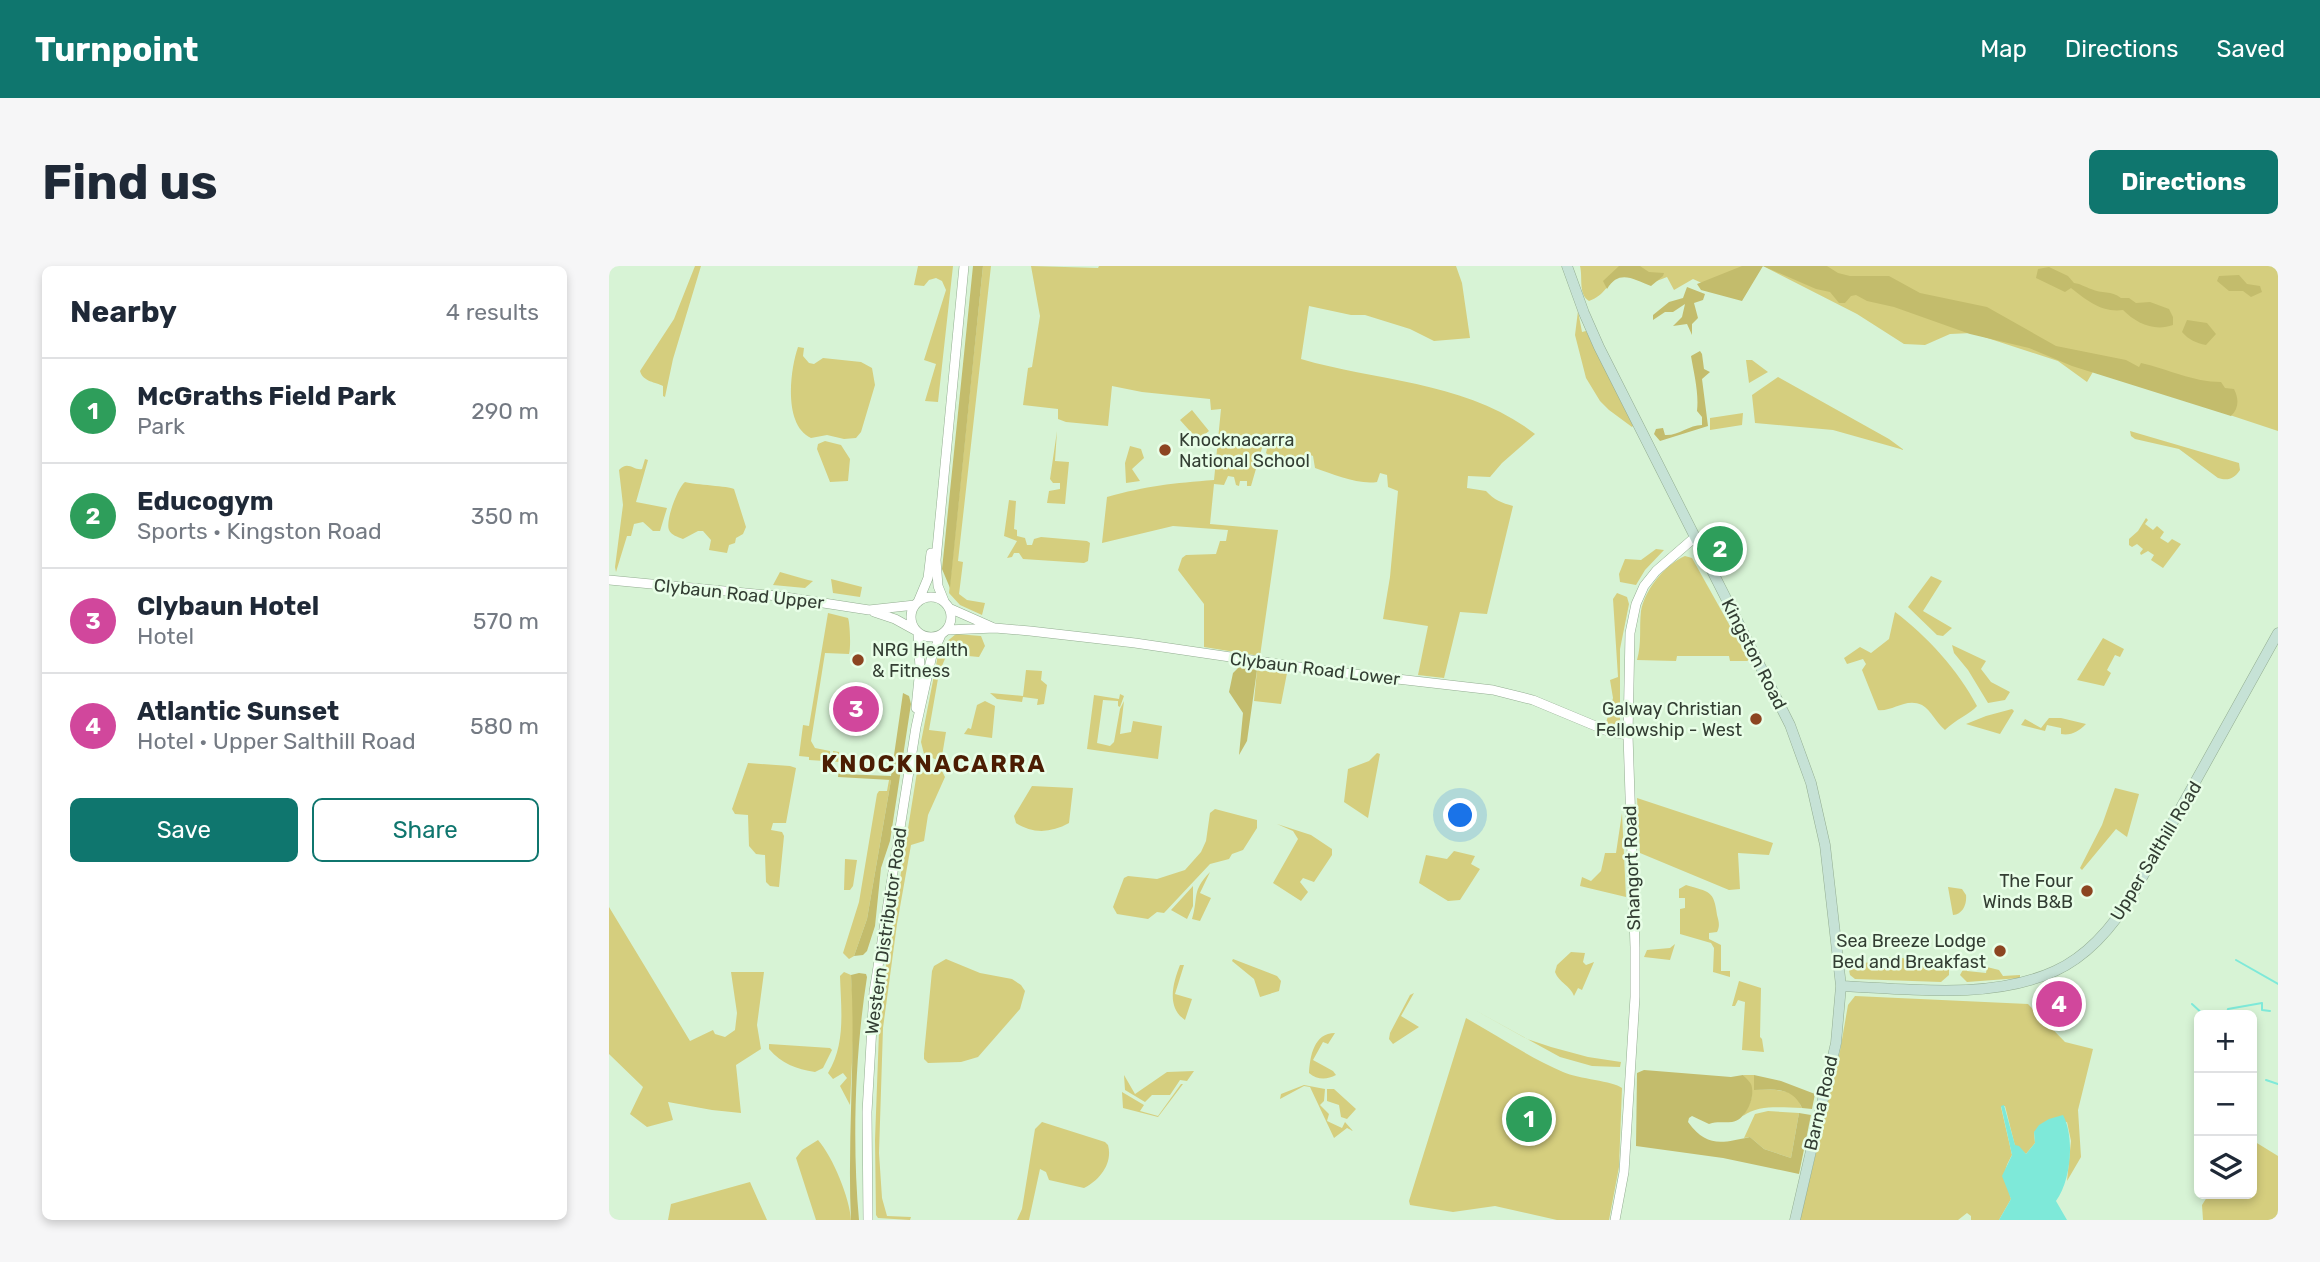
<!DOCTYPE html>
<html lang="en">
<head>
<meta charset="utf-8">
<style>
  body { margin:0; font-family:Rubik,sans-serif; background:#f6f6f7; color:#1f2937 }
  .controls { position:absolute; right:21px; bottom:21px; display:grid; overflow:hidden; border-radius:10px; box-shadow:0 4px 10px #0003 }
  .controls button { width:63px; height:63px; display:grid; place-items:center; padding:0; border:0; border-bottom:2px solid #e0e1e3; background:#fff; color:#1f2937; font:35px sans-serif }
  .you { position:absolute; left:852px; top:550px; width:24px; height:24px; margin:-18px; border:5px solid #fff; border-radius:50%; background:#1a73e8; box-shadow:0 0 0 10px #1a73e833 }
  .badge { display:grid; place-items:center; width:46px; height:46px; border-radius:50%; background:#0f766e; color:#fff; font-size:23px; font-weight:700 }
  .pin { position:absolute; translate:-50% -50%; border:4px solid #fff; box-shadow:0 2px 7px #0006 }
  .list { margin:0; padding:0; list-style:none }
  h2 { display:flex; justify-content:space-between; align-items:center; height:91px; margin:0; padding:0 28px; font-size:30px }
  h2 small { font-size:23px; font-weight:400; color:#747a83 }
  .list li { display:grid; grid-template-columns:46px 1fr auto; gap:21px; align-items:center; box-sizing:border-box; height:105px; padding:0 28px; border-top:2px solid #e0e1e3 }
  .list b { display:block; font-size:26px; white-space:nowrap }
  .list p { margin:0; font-size:23px; white-space:nowrap; color:#747a83 }
  .list em { font-size:23px; font-style:normal; color:#747a83 }
  .actions { display:flex; gap:14px; padding:21px 28px }
  .actions a { flex:1; padding:16px 0; border:2px solid #0f766e; border-radius:10px; text-align:center; font-size:24px; color:#0f766e }
  .actions .main { background:#0f766e; color:#fff }
  .icon { flex:none; width:38px; height:38px; fill:none; stroke:currentColor; stroke-width:2; stroke-linecap:round; stroke-linejoin:round }
  .map { position:relative; flex:none; width:1669px; height:954px; overflow:hidden; border-radius:10px }
  header { display:flex; align-items:center; gap:42px; box-sizing:border-box; height:98px; padding:0 35px; background:#0f766e; color:#fff }
  header strong { font-size:33px }
  nav { display:flex; gap:38px; margin-inline-start:auto; font-size:24px }
  .intro { display:flex; align-items:center; justify-content:space-between; box-sizing:border-box; height:168px; padding:0 42px }
  h1 { margin:0; font-size:49px }
  .button { padding:18px 32px; border-radius:10px; background:#0f766e; color:#fff; font-size:24px; font-weight:700 }
  main { display:flex; gap:42px; padding:0 42px }
  aside { flex:1; background:#fff; border-radius:10px; box-shadow:0 4px 10px #0003 }
  .map>svg:first-child { display:block }
</style>
</head>
<body>
<header>
<strong>Turnpoint</strong>
<nav><a>Map</a><a>Directions</a><a>Saved</a></nav>
</header>
<div class="intro"><h1>Find us</h1><a class="button">Directions</a></div>
<main>
<aside>
<h2>Nearby<small>4 results</small></h2>
<ul class="list">
<li><span class="badge" style="background:#2e9e5b">1</span><div><b>McGraths Field Park</b><p>Park</p></div><em>290 m</em></li>
<li><span class="badge" style="background:#2e9e5b">2</span><div><b>Educogym</b><p>Sports · Kingston Road</p></div><em>350 m</em></li>
<li><span class="badge" style="background:#d1479c">3</span><div><b>Clybaun Hotel</b><p>Hotel</p></div><em>570 m</em></li>
<li><span class="badge" style="background:#d1479c">4</span><div><b>Atlantic Sunset</b><p>Hotel · Upper Salthill Road</p></div><em>580 m</em></li>
</ul>
<div class="actions"><a class="main">Save</a><a>Share</a></div>
</aside>
<div class="map">
<svg width="1669" height="954" viewBox="0 0 1669 954">
  <rect width="100%" height="100%" fill="#d7f3d5"/>
  <path fill="#d5ce7e" d="M86,0H92L64,93L56,131L54,130V120C47,116 34,116 31,105L65,53Z
    M309,0H344L329,136L316,135L327,98L315,94L337,24L333,15L327,12L320,14L315,20L305,19Z
    M374,0H382L349,295L354,296L350,328L358,334L376,337L373,349L351,339L340,327Z
    M422,0L489,2L490,0H847L853,17L861,72L825,75L801,63L756,49H742L700,40L692,93C770,116 858,115 926,168L893,197L881,211L859,210L858,222L877,225C885,234 893,237 904,240L878,348L851,346L835,412L809,409L819,360L774,353L781,311L789,225L779,221L778,209L771,207L768,216C749,219 724,208 706,202L704,190L699,188L691,199L660,190L657,187L658,183L653,182L642,220H638V215H631L630,220L627,219L625,211L619,210L615,219L605,218L601,258L669,264L651,390L595,381V338L569,304L573,292L577,289L607,288L611,275H617L619,264L564,260L493,277L498,231C537,220 565,217 605,214L612,143L602,144L601,133L533,126L503,120L499,160L457,156L449,153V143L414,139L419,102L423,101L431,50Z
    M971,0H1147L1095,18L1084,13L1065,24L1058,11L1040,18L1013,8C997,17 997,29 980,35C969,28 974,12 971,0Z
    M1154,0H1669V165L1485,104L1478,116L1449,95L1363,67L1341,68L1316,79L1295,78L1248,48Z
    M969,45L973,66L977,65L1025,159L1023,161L1000,144L991,135L977,112L966,69Z
    M189,81L195,82L194,90L200,97L205,98L214,92L252,96L263,102L266,119L252,166L247,172L235,173L218,169L202,172C174,159 181,104 189,81Z
    M1137,94H1143L1159,106L1140,117Z
    M1169,111L1280,173L1295,184L1224,164L1146,157L1143,129Z
    M583,144L600,165L589,174L571,154Z
    M1134,147L1133,159L1101,164V152Z
    M448,165L446,195L460,196L456,238L438,237L440,225L451,223V217H444L441,213Z
    M1521,165L1630,197L1631,204C1625,213 1619,215 1609,212L1570,183L1526,173L1522,170Z
    M216,175L232,179L241,193L239,215L221,216L208,183L209,178Z
    M521,180L532,183L535,192L523,203L531,215L517,217L516,197Z
    M36,193L39,194L27,236L58,242L51,265H44L34,256L25,258L22,270H18L7,306L6,301L14,239L10,204C19,194 25,205 33,203Z
    M76,216C86,219 120,220 125,223L137,261L134,268L127,272L126,277L120,279L118,287L100,284L102,274L94,265H89L74,273C69,271 62,269 60,264C56,255 69,221 76,216Z
    M400,234L407,235L405,263L408,264V270L416,272L418,279H423L425,273L432,271L478,275L481,277L479,295L475,297L414,293L410,287H405L403,291L398,292L408,275L395,270Z
    M1537,252L1539,254L1536,258L1544,264L1548,260L1555,266L1551,272L1559,277L1563,273L1572,278L1554,302L1542,294L1545,289L1539,285L1532,289L1531,287L1534,283L1528,278L1523,281L1520,279V273L1529,265Z
    M1047,283L1055,284L1036,304L1027,319L1011,316L1010,308L1016,293L1032,294Z
    M1076,290L1083,292L1140,394L1138,395H1121L1120,390H1068L1067,395L1028,394C1033,377 1030,362 1032,345C1036,323 1056,299 1076,290Z
    M171,306L199,314L204,315L196,322L164,319Z
    M1322,310L1333,315L1314,345L1343,362L1334,370L1328,369L1299,341Z
    M222,313L253,321L251,331L224,327Z
    M1008,327L1018,331L1020,338L1011,383V454L1004,459L997,457L1004,432L1001,414L1009,411L1004,333Z
    M1286,346C1318,370 1349,404 1368,440C1361,448 1346,454 1336,464C1327,457 1322,444 1313,439C1297,431 1283,446 1269,444L1253,404L1257,398L1254,393L1238,398L1235,392L1251,381L1262,387L1280,373Z
    M219,347L239,352C241,357 242,382 240,388L216,387L202,475L206,482L221,485V491L224,490V485L230,486L231,496L200,494V491L190,490L194,459L200,460Z
    M347,368L372,370L376,380L370,391L338,388L330,407L320,464L337,466L332,496L315,488L312,476L329,389L336,377Z
    M1494,372L1515,383L1511,391L1506,389L1498,404L1502,407L1495,420L1468,414Z
    M1343,379L1377,395L1372,403L1382,416L1401,426L1396,434L1379,437L1359,404L1345,387Z
    M417,404L433,405L432,414L438,419L435,438L428,439L429,433L414,431L413,436L388,433L381,427L414,430Z
    M648,404L678,407L672,438L645,435Z
    M511,428L515,430L511,441L509,440V435L494,434L488,477L501,480L505,476L511,443L515,435L511,468L522,466L524,455L553,460L549,493L478,483L485,429L510,433Z
    M376,435L386,440L383,472L355,468L359,462L362,463L368,439Z
    M1403,443L1405,445L1391,468L1357,458L1377,450Z
    M1440,452H1452L1477,458C1470,465 1462,470 1452,468V462L1438,459L1436,465L1412,459L1416,453L1432,462Z
    M768,487L771,488L759,552L735,536L739,503L760,495Z
    M139,497L181,500L187,502L177,557H164L162,564L173,566L175,570L170,621L161,620L157,616L156,589L147,588L140,580L139,549L126,548L123,543Z
    M314,500L333,505L336,511L319,549L315,575L302,579L288,658L274,762L270,887L273,932L278,950L302,951L301,954L269,952L267,949L266,874L271,738L308,506Z
    M280,514H282L258,653L245,690L240,693L234,687L250,636L268,528L270,525H278Z
    M423,520L464,522L460,557C442,567 424,568 407,557L405,550Z
    M1506,522L1530,528L1518,571L1507,563L1473,604L1471,602L1493,559Z
    M1028,532L1164,577L1160,589L1129,587L1131,623L1120,624L1031,587Z
    M606,543L648,554V562L634,584L623,588L620,593L601,598L555,647L548,646L539,653L508,648L504,641L515,612L519,610L548,613L576,604L592,586L597,575L601,547Z
    M1013,547L1017,631L971,620L973,611L982,615L992,605L996,587H1007Z
    M668,558L702,569L723,583V589L705,616L694,612L691,616L699,626L692,635L664,617L689,573L684,565Z
    M845,585L866,590L862,598L871,603L851,634L839,635L810,617L817,589L838,593Z
    M236,593L248,594L244,620L241,624H235Z
    M601,606L591,627L602,632L591,655L583,653C590,630 582,626 601,606Z
    M1077,619C1100,626 1105,624 1108,649C1110,656 1111,660 1108,666L1100,667V673L1112,679V705H1121V711L1104,706L1105,682L1102,677L1071,668V643L1076,642V632H1070V623Z
    M584,620V640L578,653L562,644Z
    M1339,621L1353,623L1357,629C1358,638 1354,648 1344,649Z
    M0,641L81,775L104,764L106,768L116,771L126,764L128,747L122,706H155L148,759L152,783L127,799L132,847L103,844L59,836L64,854L38,861L21,848L34,821L0,788Z
    M1066,678L1061,694L1035,691L1038,684L1061,682Z
    M962,686L976,687L974,696L977,699L985,696L973,724L969,722L965,730C961,719 950,717 946,706L948,699Z
    M1279,691H1284V697L1291,698L1293,692L1300,693V699H1308L1309,694L1316,695V700L1324,702L1325,696L1337,698L1340,703V709L1332,716L1246,713L1241,709L1238,694L1275,699Z
    M337,693L371,707L403,713L412,719L416,725L411,743L369,791L352,796L319,797L315,793V788L323,705L325,700Z
    M624,693L668,710L672,715L670,725L651,731L645,713L623,695Z
    M571,699H575L566,728L583,733L576,754C557,741 564,717 571,699Z
    M1356,700H1358V705L1377,707L1378,701L1390,704L1394,710L1411,709V712L1358,716L1351,709Z
    M235,706L242,709L245,753L241,839L231,820L238,812L234,807L224,813L219,807C237,778 232,743 231,710Z
    M1130,715L1152,722L1151,771L1153,773L1155,786L1133,784L1136,736L1129,734L1126,740H1123Z
    M805,727L792,750L810,761L784,778L780,773L781,767L801,729Z
    M1246,730L1419,738L1456,776L1484,783L1469,844L1472,891L1458,915L1462,875L1458,856L1425,866L1426,877L1417,888L1406,880L1396,840L1392,841L1403,889C1391,910 1397,912 1402,933L1390,954H1362V950L1358,947L1349,954H1191L1231,785L1239,739Z
    M864,743L918,773L942,781L979,791L1012,796L1011,801L983,800L951,791Z
    M857,752C889,770 921,792 954,806C970,813 1004,815 1013,822L1010,901L1000,954H948L886,940L844,946L801,939L800,935Z
    M726,767L719,778L714,776L704,794L724,805L727,809C718,814 708,814 700,807C701,790 705,767 726,767Z
    M160,778L221,782L223,784L214,802L206,806C187,803 173,798 160,783Z
    M585,805L578,815L571,814L561,829H543L536,836L516,824L515,809L526,828L558,806Z
    M1134,809H1145L1146,824C1156,823 1181,823 1188,831C1190,834 1191,839 1193,842C1173,842 1151,838 1134,850C1144,833 1147,825 1134,809Z
    M572,818H574L549,851L514,842L513,826L535,839L531,845L549,850Z
    M695,819L716,823L715,835L711,839L720,848L718,855L733,862L736,856L744,865L738,862L725,872L701,821L695,820L671,833L672,828Z
    M718,823H725L747,843L738,853L732,851L730,839L718,835Z
    M1159,845L1190,847L1182,892L1155,883L1141,871L1135,872L1146,848Z
    M433,856L496,876L499,879C504,897 491,914 475,922L440,914L437,906L431,903L420,954H408L413,943L426,863Z
    M209,874C224,891 241,933 242,954H207L187,892L193,884Z
    M1643,874L1669,890V954H1594L1593,939L1600,928H1643Z
    M141,916L158,954H59L62,938Z"/>
  <path fill="#c3bc6c" d="M364,0H374L341,322L333,303L335,284Z
    M1010,0H1031L1040,6L1055,7L1054,10L1042,20C1024,13 1010,3 998,23L994,15Z
    M1133,0H1218L1229,7L1241,10H1280L1311,27L1378,41L1447,80L1517,94L1530,101L1532,97C1559,103 1584,116 1612,116L1616,122L1625,123C1630,133 1630,142 1622,150L1463,100L1420,82L1361,68L1285,41L1258,35L1247,29L1242,30L1236,37H1230L1221,26L1207,23L1154,0L1133,35L1092,24L1088,18Z
    M1440,1L1459,10L1465,17C1472,18 1476,21 1482,23C1493,28 1502,24 1512,32H1520L1527,37L1541,36L1560,43L1564,51V59C1545,66 1527,57 1514,44C1493,47 1477,34 1462,22L1456,26L1427,12L1429,3Z
    M1630,9L1638,18L1651,20L1653,26L1642,31L1634,25H1620L1608,15L1610,10Z
    M1078,21L1096,28L1094,34L1085,37L1089,52L1083,58V69L1078,58L1064,60L1073,51L1076,38L1064,46H1056L1044,54V49L1060,36L1074,32Z
    M1578,54L1598,57L1607,68L1597,79C1587,77 1580,74 1573,66Z
    M1091,85L1093,88L1095,103L1101,106L1093,113L1099,160L1051,175L1045,168L1047,163L1054,162L1056,169C1069,170 1080,159 1093,159V151L1088,145C1090,127 1085,108 1082,90Z
    M630,401L648,404L638,475L630,489L634,447L620,426L624,407Z
    M294,427L300,430L302,438L281,575L272,602L266,660L258,685L254,689L245,690L258,653L282,514L229,511L231,496L234,494L232,508L282,510Z
    M250,707L257,708L258,711C246,787 243,877 250,954H242C238,872 247,790 242,709Z
    M1035,804L1122,811L1134,809C1137,812 1140,815 1142,818C1147,831 1137,854 1123,856C1113,857 1109,855 1100,858L1083,850L1080,852L1079,856C1098,882 1113,877 1141,871L1155,883L1182,892L1190,847L1202,849L1190,908L1114,892L1027,880L1028,807Z
    M1145,809L1172,815L1206,828L1203,843L1193,842C1184,821 1166,823 1145,824Z"/>
  <path fill="#7ee9d9" d="M1395,839L1406,879L1410,880L1417,888L1426,877L1425,866L1430,859L1440,853L1454,849C1466,871 1462,915 1447,935L1458,954H1390L1402,933L1393,910L1403,889L1392,840Z"/>
  <g fill="none" stroke-linecap="round" stroke-linejoin="round">
    <path stroke="#7ee9d9" stroke-width="2" d="M1627,694L1669,718
      M1583,738L1595,749
      M1613,749L1618,748L1619,743L1653,737V744L1661,745
      M1657,814L1669,818"/>
    <g stroke="#93ad91" stroke-width="10">
      <path id="tertiary" d="M0,314L169,330L260,344L306,339
        M302 351a20 20 0 1 1 40 0a20 20 0 1 1-40 0Z
        M335,335L329,320L327,294L355,0
        M309,336L319,312L322,287
        M340,342L383,361
        M265,346L286,353L306,364
        M338,364L386,362L421,365L526,377L710,404L884,424L924,434L1001,466L1019,469
        M307,442L311,402L309,367
        M259,954L258,846L265,726L307,461L323,389L332,369
        M1006,954L1015,906L1026,731V681L1019,469L1021,367L1027,338L1035,320L1047,305L1085,272"/>
    </g>
    <g stroke="#93ad91" stroke-width="11">
      <path id="secondary" d="M958,0L975,47L990,81L1181,459L1202,517L1216,579L1232,720L1227,777L1186,954
        M1232,720C1300,723 1383,734 1446,705C1481,689 1506,658 1525,626L1669,367"/>
    </g>
    <use href="#tertiary" stroke="#fff" stroke-width="9"/>
    <use href="#secondary" stroke="#c6e2d6" stroke-width="10"/>
  </g>
  <g fill="#8c4521" stroke="#e8fee7" stroke-width="2.5">
    <circle cx="556" cy="184" r="7"/>
    <circle cx="249" cy="394" r="7"/>
    <circle cx="1147" cy="453" r="7"/>
    <circle cx="1478" cy="625" r="7"/>
    <circle cx="1391" cy="685" r="7"/>
  </g>
  <g text-anchor="middle" dominant-baseline="central" stroke-width="5" stroke-linejoin="round" paint-order="stroke">
    <g font-size="18" fill="#333e33" stroke="#e8fee7" text-anchor="end">
      <text x="570" y="174" text-anchor="start">Knocknacarra<tspan x="570" dy="21">National School</tspan></text>
      <text x="263" y="384" text-anchor="start">NRG Health<tspan x="263" dy="21">&amp; Fitness</tspan></text>
      <text x="1133" y="443">Galway Christian<tspan x="1133" dy="21">Fellowship - West</tspan></text>
      <text x="1464" y="615">The Four<tspan x="1464" dy="21">Winds B&amp;B</tspan></text>
      <text x="1377" y="675">Sea Breeze Lodge<tspan x="1377" dy="21">Bed and Breakfast</tspan></text>
    </g>
    <g font-size="18" fill="#333e33" stroke="#e8fee7">
      <text transform="translate(130 328) rotate(6)">Clybaun Road Upper</text>
      <text transform="translate(1145 388) rotate(63)">Kingston Road</text>
      <text transform="translate(706 403) rotate(7)">Clybaun Road Lower</text>
      <text transform="translate(1547 585) rotate(-59)">Upper Salthill Road</text>
      <text transform="translate(1023 602) rotate(-92)">Shangort Road</text>
      <text transform="translate(277 665) rotate(-82)">Western Distributor Road</text>
      <text transform="translate(1212 837) rotate(-77)">Barna Road</text>
    </g>
    <g font-size="24" font-weight="bold" letter-spacing="2" fill="#4c1d03" stroke="#e8fee7">
      <text x="325" y="498">KNOCKNACARRA</text>
    </g>
  </g>
</svg>
<div class="controls">
<button>+</button>
<button>−</button>
<button><svg class="icon" aria-label="layers" viewBox="0 0 24 24"><path d="M12 4l9 5-9 5-9-5zM3 14l9 5 9-5"/></svg></button>
</div>
<div class="you"></div>
<div class="pin badge" style="left:920px;top:853px;background:#2e9e5b">1</div>
<div class="pin badge" style="left:1111px;top:283px;background:#2e9e5b">2</div>
<div class="pin badge" style="left:247px;top:443px;background:#d1479c">3</div>
<div class="pin badge" style="left:1450px;top:738px;background:#d1479c">4</div>
</div>
</main>
</body>
</html>
